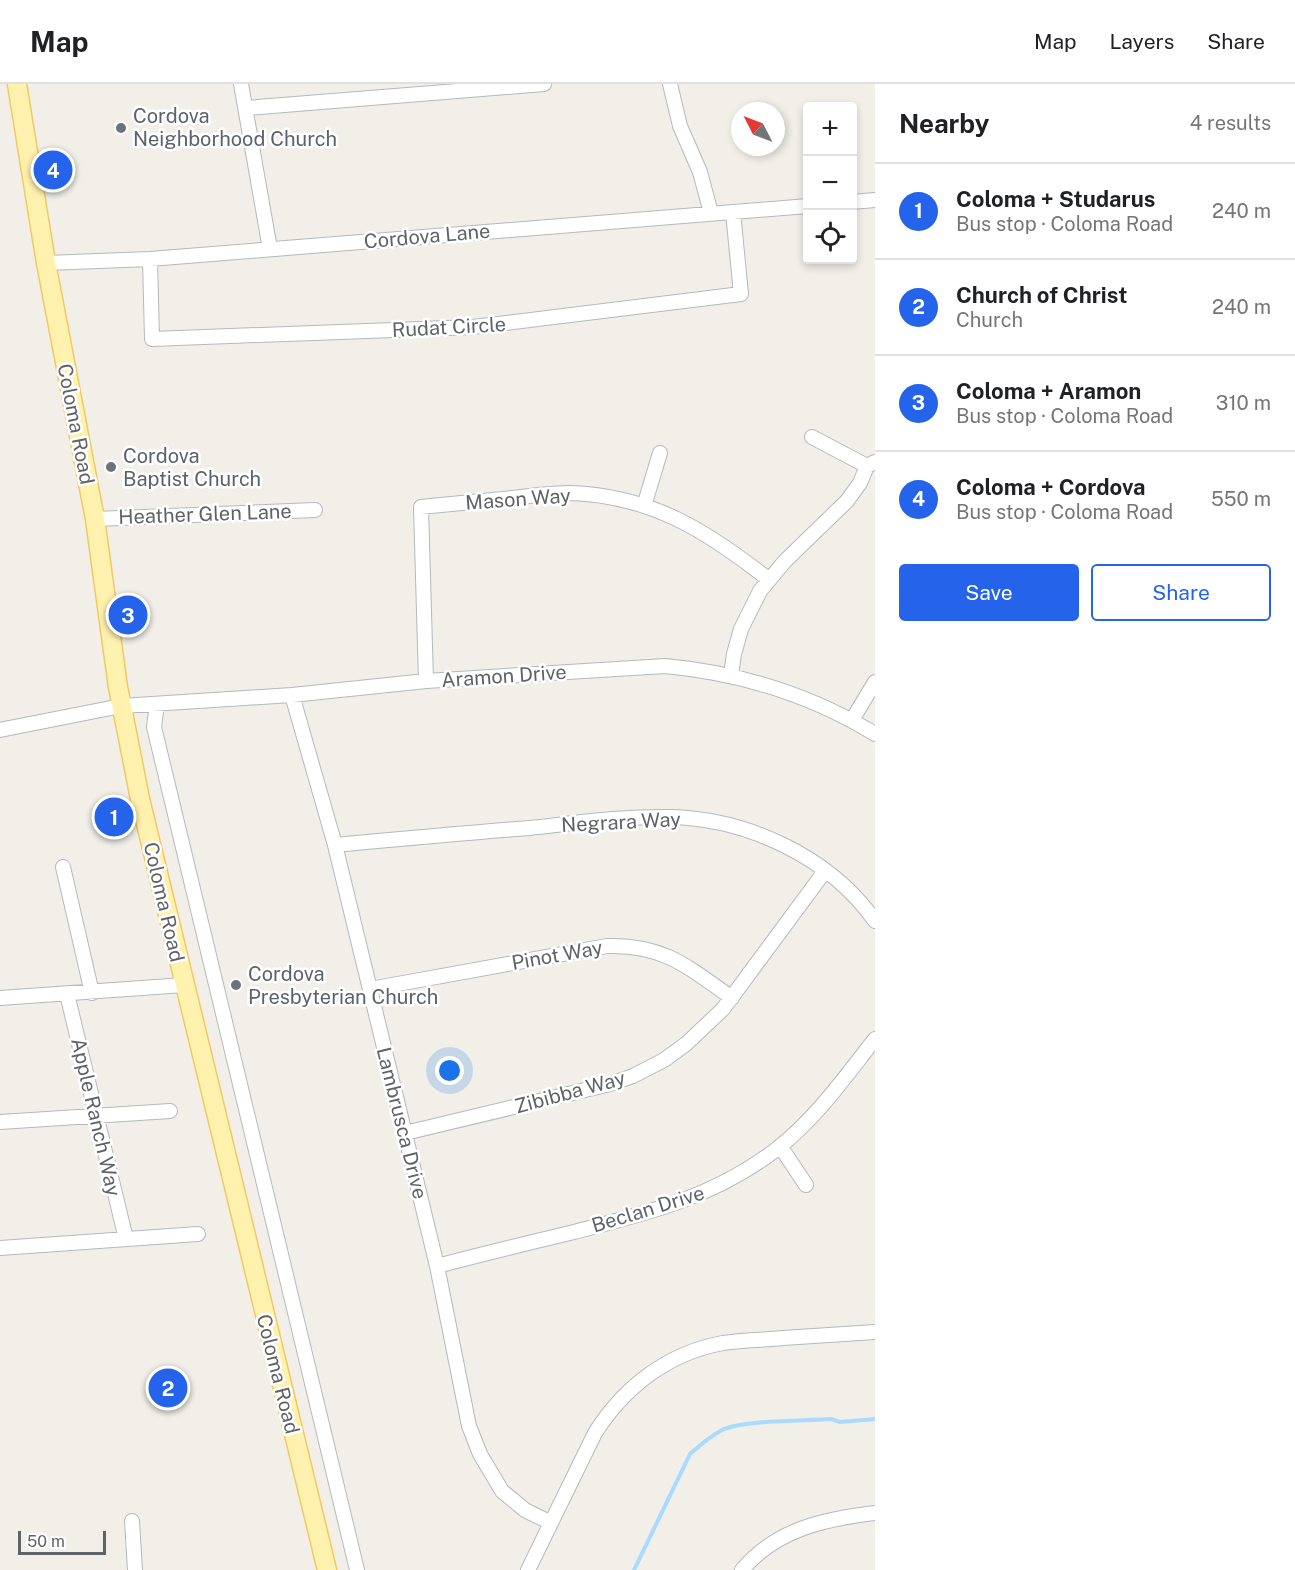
<!DOCTYPE html>
<html lang="en">
<head>
<meta charset="utf-8">
<style>
  body { margin:0; font-family:"Public Sans",sans-serif; background:#f6f6f6; color:#202124 }
  .controls { position:absolute; right:18px; top:18px; display:grid; overflow:hidden; border-radius:6px; box-shadow:0 3px 9px #0003 }
  .controls button { width:54px; height:54px; display:grid; place-items:center; padding:0; border:0; border-bottom:2px solid #e0e0e0; background:#fff; color:#202124; font:30px sans-serif }
  .compass { position:absolute; left:731px; top:18px; width:54px; height:54px; border-radius:50%; background:#fff; box-shadow:0 3px 9px #0003; rotate:312deg }
  .scale { position:absolute; left:18px; bottom:15px; width:88px; box-sizing:border-box; padding-left:6px; border:3px solid #5f6368; border-top:0; font-size:16px; line-height:21px; white-space:nowrap; color:#5f6368; -webkit-text-stroke:4px #fff; paint-order:stroke }
  .you { position:absolute; left:450px; top:987px; width:21px; height:21px; margin:-15px; border:4px solid #fff; border-radius:50%; background:#1a73e8; box-shadow:0 0 0 9px #1a73e833 }
  .badge { display:grid; place-items:center; width:39px; height:39px; border-radius:50%; background:#2563eb; color:#fff; font-size:20px; font-weight:700 }
  .pin { position:absolute; translate:-50% -50%; border:3px solid #fff; box-shadow:0 2px 6px #0006 }
  .list { margin:0; padding:0; list-style:none }
  h2 { display:flex; justify-content:space-between; align-items:center; height:78px; margin:0; padding:0 24px; font-size:26px }
  h2 small { font-size:20px; font-weight:400; color:#757577 }
  .list li { display:grid; grid-template-columns:39px 1fr auto; gap:18px; align-items:center; box-sizing:border-box; height:96px; padding:0 24px; border-top:2px solid #e0e0e0 }
  .list b { display:block; font-size:22px; white-space:nowrap }
  .list p { margin:0; font-size:20px; white-space:nowrap; color:#757577 }
  .list em { font-size:20px; font-style:normal; color:#757577 }
  .actions { display:flex; gap:12px; padding:18px 24px }
  .actions a { flex:1; padding:14px 0; border:2px solid #2563eb; border-radius:6px; text-align:center; font-size:21px; color:#2563eb }
  .actions .main { background:#2563eb; color:#fff }
  .icon { flex:none; width:33px; height:33px; fill:none; stroke:currentColor; stroke-width:2; stroke-linecap:round; stroke-linejoin:round }
  .map { position:relative; flex:none; width:875px; height:1486px; overflow:hidden }
  header { display:flex; align-items:center; gap:36px; box-sizing:border-box; height:84px; padding:0 30px; background:#fff; border-bottom:2px solid #e0e0e0 }
  header strong { font-size:28px }
  nav { display:flex; gap:33px; margin-inline-start:auto; font-size:21px }
  main { display:flex }
  aside { flex:1; background:#fff }
  .map>svg:first-child { display:block }
</style>
</head>
<body>
<header>
<strong>Map</strong>
<nav><a>Map</a><a>Layers</a><a>Share</a></nav>
</header>
<main>
<div class="map">
<svg width="875" height="1486" viewBox="0 0 875 1486">
  <rect width="100%" height="100%" fill="#f1efe8"/>
  <g fill="none" stroke-linecap="round" stroke-linejoin="round">
    <path stroke="#aadaff" stroke-width="4" d="M634,1486L690,1370C700,1361 712,1351 724,1345C746,1336 804,1337 831,1335L840,1338L875,1335"/>
    <g stroke="#b5b8bc" stroke-width="16">
      <path id="minor" d="M241,0L270,165
        M670,0L680,42L700,88L711,129
        M246,24L544,0
        M852,118L875,116
        M150,175L152,255L473,243L741,210L733,128
        M46,179L150,175L808,122
        M812,353L867,382
        M644,422L660,369
        M95,435L315,426
        M731,591L734,570L741,545L760,507L785,477L847,417L860,399L867,382L875,378
        M426,597L421,423C451,420 482,417 512,414C532,412 551,409 571,409C652,412 707,447 768,495
        M292,611L335,761L437,1182L469,1342L480,1370L502,1407L525,1426L551,1439
        M157,620L154,643L357,1486
        M852,636L875,598
        M0,646L121,622L292,611L426,597L665,582C740,589 811,611 875,650
        M335,761C400,755 465,749 530,744C576,739 624,732 671,733C748,735 830,773 875,837
        M63,783L92,909
        M370,905L607,862C663,860 688,883 732,914
        M67,910L126,1155
        M0,914L184,901
        M0,1038L170,1027
        M405,1049L610,1000L633,992L664,976L686,960L723,925L825,787
        M780,1062L806,1101
        M0,1164L198,1150
        M437,1182C483,1170 528,1159 574,1148C649,1129 717,1112 778,1064C817,1033 845,993 875,955
        M132,1437L135,1486
        M528,1486L595,1349C624,1303 668,1269 723,1259C743,1256 763,1256 783,1254C814,1252 844,1250 875,1248
        M742,1486C776,1445 825,1435 875,1429"/>
    </g>
    <g stroke="#f2c960" stroke-width="21">
      <path id="major" d="M17,0L46,179L95,435L118,603L140,715L327,1486"/>
    </g>
    <use href="#minor" stroke="#fff" stroke-width="14"/>
    <use href="#major" stroke="#fff2af" stroke-width="18"/>
  </g>
  <g fill="#6b7280" stroke="#fff" stroke-width="2">
    <circle cx="121" cy="44" r="6"/>
    <circle cx="111" cy="383" r="6"/>
    <circle cx="236" cy="901" r="6"/>
  </g>
  <g text-anchor="middle" dominant-baseline="central" stroke-width="5" stroke-linejoin="round" paint-order="stroke">
    <g font-size="20" fill="#5b616d" stroke="#fff" text-anchor="start">
      <text x="133" y="32">Cordova<tspan x="133" dy="23">Neighborhood Church</tspan></text>
      <text x="123" y="372">Cordova<tspan x="123" dy="23">Baptist Church</tspan></text>
      <text x="248" y="890">Cordova<tspan x="248" dy="23">Presbyterian Church</tspan></text>
    </g>
    <g font-size="20" fill="#5f6368" stroke="#fff">
      <text transform="translate(427 152) rotate(-5)">Cordova Lane</text>
      <text transform="translate(449 243) rotate(-3)">Rudat Circle</text>
      <text transform="translate(76 340) rotate(79)">Coloma Road</text>
      <text transform="translate(518 415) rotate(-4)">Mason Way</text>
      <text transform="translate(205 430) rotate(-2)">Heather Glen Lane</text>
      <text transform="translate(504 592) rotate(-4)">Aramon Drive</text>
      <text transform="translate(621 738) rotate(-3)">Negrara Way</text>
      <text transform="translate(164 818) rotate(77)">Coloma Road</text>
      <text transform="translate(557 871) rotate(-10)">Pinot Way</text>
      <text transform="translate(570 1008) rotate(-15)">Zibibba Way</text>
      <text transform="translate(96 1033) rotate(77)">Apple Ranch Way</text>
      <text transform="translate(402 1039) rotate(76)">Lambrusca Drive</text>
      <text transform="translate(648 1125) rotate(-17)">Beclan Drive</text>
      <text transform="translate(278 1290) rotate(76)">Coloma Road</text>
    </g>
  </g>
</svg>
<div class="controls">
<button>+</button>
<button>−</button>
<button><svg class="icon" aria-label="locate" viewBox="0 0 24 24"><circle cx="12" cy="12" r="6"/><path d="M12 2v4M12 18v4M2 12h4M18 12h4"/></svg></button>
</div>
<svg class="compass" viewBox="-18 -18 36 36"><path d="M0-13l5 13h-10z" fill="#e53935"/><path d="M0 13l5-13h-10z" fill="#757577"/></svg>
<div class="scale">50 m</div>
<div class="you"></div>
<div class="pin badge" style="left:114px;top:733px">1</div>
<div class="pin badge" style="left:168px;top:1304px">2</div>
<div class="pin badge" style="left:128px;top:531px">3</div>
<div class="pin badge" style="left:53px;top:86px">4</div>
</div>
<aside>
<h2>Nearby<small>4 results</small></h2>
<ul class="list">
<li><span class="badge">1</span><div><b>Coloma + Studarus</b><p>Bus stop · Coloma Road</p></div><em>240 m</em></li>
<li><span class="badge">2</span><div><b>Church of Christ</b><p>Church</p></div><em>240 m</em></li>
<li><span class="badge">3</span><div><b>Coloma + Aramon</b><p>Bus stop · Coloma Road</p></div><em>310 m</em></li>
<li><span class="badge">4</span><div><b>Coloma + Cordova</b><p>Bus stop · Coloma Road</p></div><em>550 m</em></li>
</ul>
<div class="actions"><a class="main">Save</a><a>Share</a></div>
</aside>
</main>
</body>
</html>
